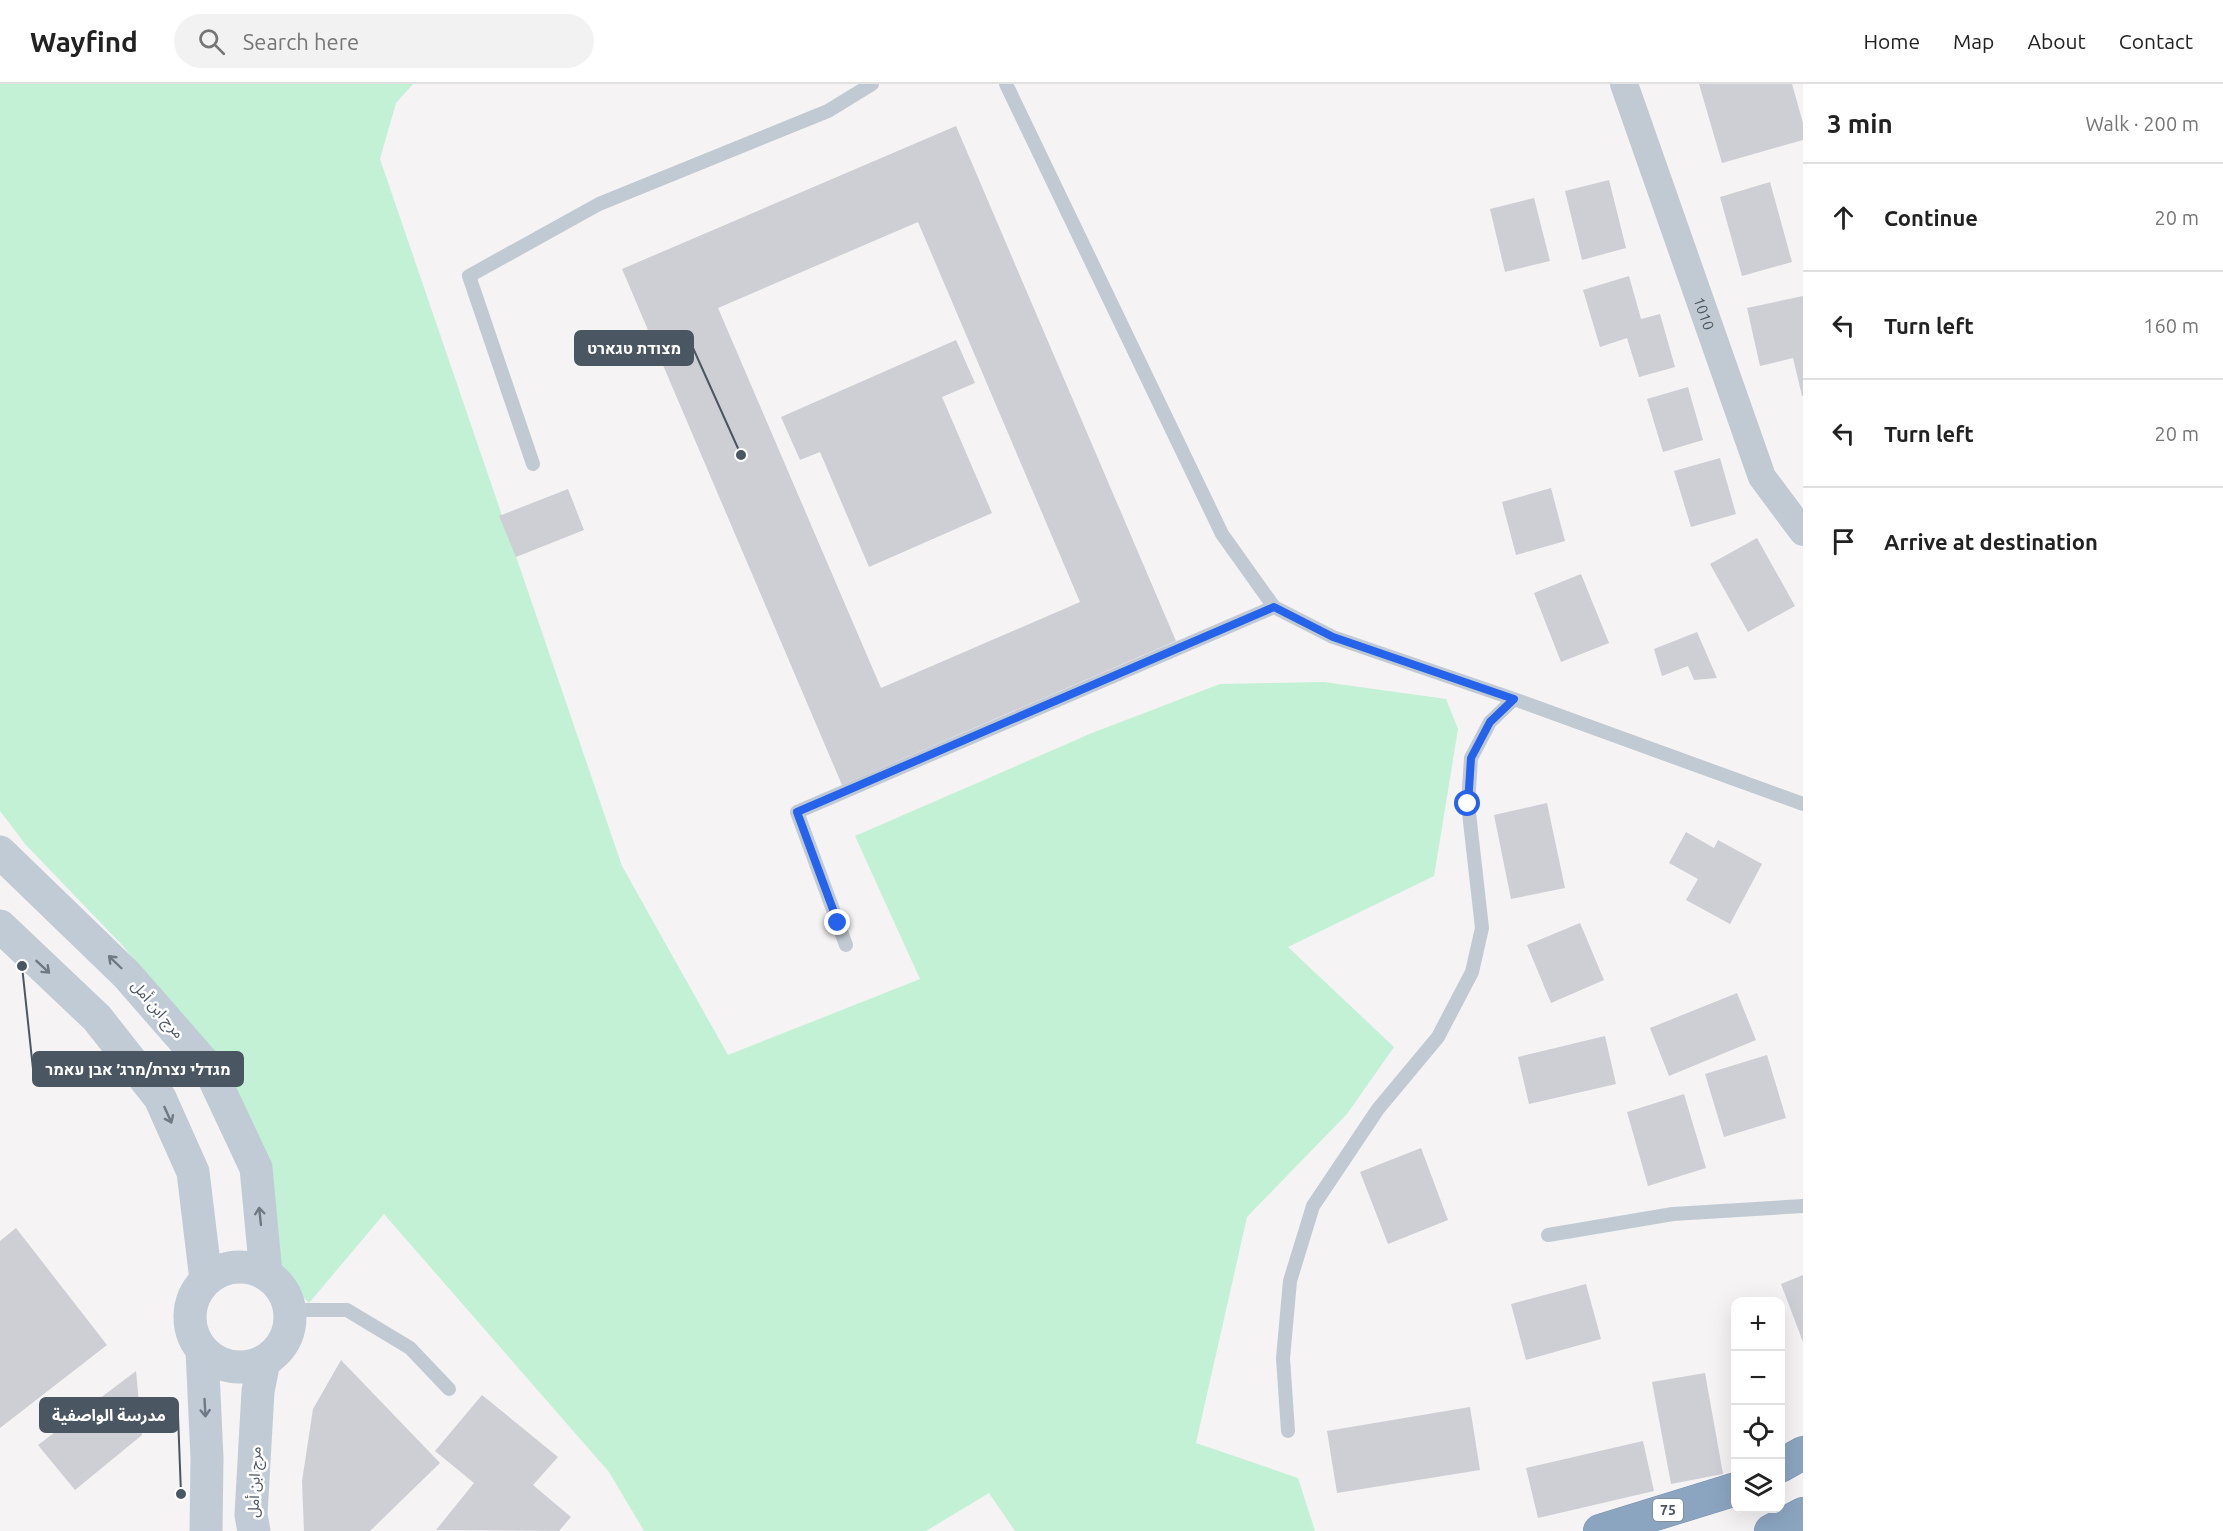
<!DOCTYPE html>
<html lang="en">
<head>
<meta charset="utf-8">
<style>
  body { margin:0; font-family:Ubuntu,"Noto Sans Arabic",Heebo,sans-serif; background:#f2f2f2; color:#222 }
  .controls { position:absolute; right:18px; bottom:18px; display:grid; overflow:hidden; border-radius:12px; box-shadow:0 6px 24px #0002 }
  .controls button { width:54px; height:54px; display:grid; place-items:center; padding:0; border:0; border-bottom:2px solid #e0e0e0; background:#fff; color:#222; font:30px sans-serif }
  .stop { position:absolute; width:18px; height:18px; margin:-14px; border:4px solid #2563eb; border-radius:50%; background:#fff }
  .stop.end { background:#2563eb; border-color:#fff; box-shadow:0 2px 6px #0008 }
  .list { margin:0; padding:0; list-style:none }
  h2 { display:flex; justify-content:space-between; align-items:center; height:78px; margin:0; padding:0 24px; font-size:26px }
  h2 small { font-size:20px; font-weight:400; color:#767676 }
  .list li { display:grid; grid-template-columns:39px 1fr auto; gap:18px; align-items:center; box-sizing:border-box; height:108px; padding:0 24px; border-top:2px solid #e0e0e0 }
  .list b { display:block; font-size:22px; white-space:nowrap }
  .list em { font-size:20px; font-style:normal; color:#767676 }
  .icon { flex:none; width:33px; height:33px; fill:none; stroke:currentColor; stroke-width:2; stroke-linecap:round; stroke-linejoin:round }
  .map { position:relative; flex:none; width:1803px; height:1447px; overflow:hidden }
  header { display:flex; align-items:center; gap:36px; box-sizing:border-box; height:84px; padding:0 30px; background:#fff; border-bottom:2px solid #e0e0e0 }
  header strong { font-size:28px }
  nav { display:flex; gap:33px; margin-inline-start:auto; font-size:21px }
  .search { width:420px; height:54px; background:#f2f2f2; display:flex; align-items:center; gap:15px; box-sizing:border-box; padding:0 21px; border-radius:33px; color:#767676; font-size:22px }
  main { display:flex }
  aside { flex:1; background:#fff }
  .map>svg:first-child { display:block }
</style>
</head>
<body>
<header>
<strong>Wayfind</strong>
<div class="search"><svg class="icon" aria-label="search" viewBox="0 0 24 24"><circle cx="10" cy="10" r="6"/><path d="M15 15l6 6"/></svg>Search here</div>
<nav><a>Home</a><a>Map</a><a>About</a><a>Contact</a></nav>
</header>
<main>
<div class="map">
<svg width="1803" height="1447" viewBox="0 0 1803 1447">
  <rect width="100%" height="100%" fill="#f5f3f3"/>
  <path fill="#c3f1d5" d="M0,0H413L396,19L380,75L622,782L728,971L920,895L855,752L1092,649L1220,600L1324,598L1446,615L1458,645L1434,792L1288,863L1394,963L1347,1030L1247,1133L1196,1359L1298,1394L1315,1447H1015L989,1409L926,1447H644L609,1388L384,1130L309,1219L270,1181L233,1003L124,863L26,761L0,727Z"/>
  <path fill="#cdcfd5" fill-rule="evenodd" d="M1699,0H1792L1803,39V56L1722,79Z
    M956,42L1176,557L842,701L622,185ZM918,138L1080,518L881,604L718,224Z
    M1609,96L1626,164L1582,176L1565,107Z
    M1770,98L1792,178L1742,192L1720,113Z
    M1534,114L1550,177L1505,188L1490,125Z
    M1629,192L1641,235L1660,230L1675,283L1639,293L1627,254L1600,263L1583,206Z
    M1803,212V312H1802L1793,274L1760,282L1747,224Z
    M956,256L975,299L942,313L992,429L869,483L820,368L800,376L781,333Z
    M1688,303L1703,356L1663,368L1647,315Z
    M1720,374L1736,430L1691,443L1674,387Z
    M1551,404L1565,457L1516,471L1502,418Z
    M568,405L584,446L516,473L499,432Z
    M1757,454L1795,522L1748,548L1710,480Z
    M1581,490L1609,559L1561,578L1534,509Z
    M1697,548L1717,594L1694,596L1688,582L1662,592L1654,565Z
    M1547,719L1565,804L1511,815L1494,731Z
    M1686,748L1714,764L1718,756L1762,780L1730,840L1686,816L1698,795L1669,779Z
    M1580,839L1604,896L1551,919L1527,861Z
    M1737,909L1756,956L1669,992L1650,944Z
    M1605,952L1616,1000L1529,1020L1518,973Z
    M1767,971L1786,1034L1724,1053L1705,990Z
    M1684,1010L1706,1084L1648,1102L1627,1028Z
    M1421,1064L1448,1136L1388,1160L1360,1088Z
    M16,1144L107,1261L0,1344V1157Z
    M1803,1191V1258L1781,1200Z
    M1586,1200L1601,1255L1526,1276L1511,1220Z
    M341,1276L440,1379L370,1447H304L302,1397L313,1325Z
    M136,1287L142,1351L75,1406L38,1361Z
    M1705,1289L1723,1390L1671,1400L1652,1298Z
    M482,1311L558,1373L533,1401L571,1433L559,1447L436,1446L474,1399L435,1367Z
    M1470,1323L1480,1386L1337,1409L1327,1347Z
    M1643,1357L1654,1407L1538,1434L1526,1384Z"/>
  <g fill="none" stroke-linecap="round" stroke-linejoin="round">
    <g stroke="#7690ad" stroke-width="34">
      <path id="highway" d="M1780,1382L1803,1369
        M1600,1447L1736,1405
        M1771,1447L1803,1430"/>
    </g>
    <path stroke="#c1cad2" stroke-width="14" d="M1006,0L1222,450L1274,523L1333,553L1514,615L1803,720
      M533,380L469,192L599,120L828,27L872,0
      M846,861L797,728L1274,523
      M1548,1151L1673,1130L1803,1122
      M290,1226H347L410,1264L449,1305
      M1288,1347L1283,1274L1290,1197L1313,1122L1378,1025L1438,953L1472,888L1482,844L1468,720L1471,674L1490,638L1514,615"/>
    <path stroke="#c1cad2" stroke-width="28" id="s1" d="M1624,0L1762,393L1803,448"/>
    <path stroke="#c1cbd6" stroke-width="33" d="M0,768L127,891L210,986L256,1084L266,1190
      M0,842L97,934L160,1014L193,1088L206,1196
      M190 1233a50 50 0 1 1 100 0a50 50 0 1 1-100 0Z
      M202,1266L207,1374L206,1447
      M254,1447L251,1431L258,1307L264,1277"/>
    <use href="#highway" stroke="#8ba5c1" stroke-width="33"/>
  </g>
  <defs><path id="oneway-shaft" d="M-6 0H5M1.5-3L5.5 0L1.5 3" fill="none" stroke-width="1.6" stroke-linecap="round" stroke-linejoin="round" transform="scale(1.5)"/></defs>
  <g stroke="#6e7984">
    <use href="#oneway-shaft" transform="translate(115 878) rotate(-136)"/>
    <use href="#oneway-shaft" transform="translate(43 883) rotate(43)"/>
    <use href="#oneway-shaft" transform="translate(168 1031) rotate(66)"/>
    <use href="#oneway-shaft" transform="translate(260 1132) rotate(-96)"/>
    <use href="#oneway-shaft" transform="translate(205 1324) rotate(87)"/>
  </g>
  <g fill="none" stroke-linecap="round" stroke-linejoin="round">
    <path stroke="#2563eb" stroke-width="8" d="M838,839L797,728L1274,523L1333,553L1514,615L1490,638L1471,674L1468,720"/>
  </g>
  <g text-anchor="middle" dominant-baseline="central" stroke-width="5" stroke-linejoin="round" paint-order="stroke">
    <rect fill="#fff" stroke="#808990" stroke-width="1.5" x="1653" y="1415" width="30" height="22" rx="4.5"/>
    <g font-size="14" font-weight="bold" fill="#4a5661">
      <text x="1668" y="1426">75</text>
    </g>
    <g font-size="15" fill="#4a5661" stroke="#fff">
      <text stroke="none"><textPath href="#s1" startOffset="243">1010</textPath></text>
      <text transform="translate(158 925) rotate(49)">مرج ابن أمل</text>
      <text transform="translate(254 1398) rotate(-88)">مرج ابن أمل</text>
    </g>
  </g>
  <path fill="none" stroke="#4a5661" stroke-width="2" d="M741 371L693 264M22 882L33 985M181 1410L178 1331"/>
  <g fill="#4a5661" stroke="#fff" stroke-width="2">
    <circle cx="741" cy="371" r="6"/>
    <circle cx="22" cy="882" r="6"/>
    <circle cx="181" cy="1410" r="6"/>
  </g>
  <g fill="#4a5661" stroke="#4a5661" stroke-width="2">
    <rect x="575" y="247" width="118" height="34" rx="6"/>
    <rect x="33" y="968" width="210" height="34" rx="6"/>
    <rect x="40" y="1314" width="138" height="34" rx="6"/>
  </g>
  <g font-size="16" text-anchor="middle" font-weight="bold" fill="#fff">
    <text x="634" y="270">מצודת טגארט</text>
    <text x="138" y="991">מגדלי נצרת/מרג׳ אבן עאמר</text>
    <text x="109" y="1337">مدرسة الواصفية</text>
  </g>
</svg>
<div class="controls">
<button>+</button>
<button>−</button>
<button><svg class="icon" aria-label="locate" viewBox="0 0 24 24"><circle cx="12" cy="12" r="6"/><path d="M12 2v4M12 18v4M2 12h4M18 12h4"/></svg></button>
<button><svg class="icon" aria-label="layers" viewBox="0 0 24 24"><path d="M12 4l9 5-9 5-9-5zM3 14l9 5 9-5"/></svg></button>
</div>
<div class="stop" style="left:1468px;top:720px"></div>
<div class="stop end" style="left:838px;top:839px"></div>
</div>
<aside>
<h2>3 min<small>Walk · 200 m</small></h2>
<ul class="list">
<li><svg class="icon" aria-label="ahead" viewBox="0 0 24 24"><path d="M12 20V5M6 11l6-6 6 6"/></svg><div><b>Continue</b></div><em>20 m</em></li>
<li><svg class="icon" aria-label="left" viewBox="0 0 24 24"><path d="M17 20v-9H6M10 6l-5 5 5 5"/></svg><div><b>Turn left</b></div><em>160 m</em></li>
<li><svg class="icon" aria-label="left" viewBox="0 0 24 24"><path d="M17 20v-9H6M10 6l-5 5 5 5"/></svg><div><b>Turn left</b></div><em>20 m</em></li>
<li><svg class="icon" aria-label="arrive" viewBox="0 0 24 24"><path d="M6 21V4h12l-3 4 3 4H6"/></svg><div><b>Arrive at destination</b></div></li>
</ul>
</aside>
</main>
</body>
</html>
